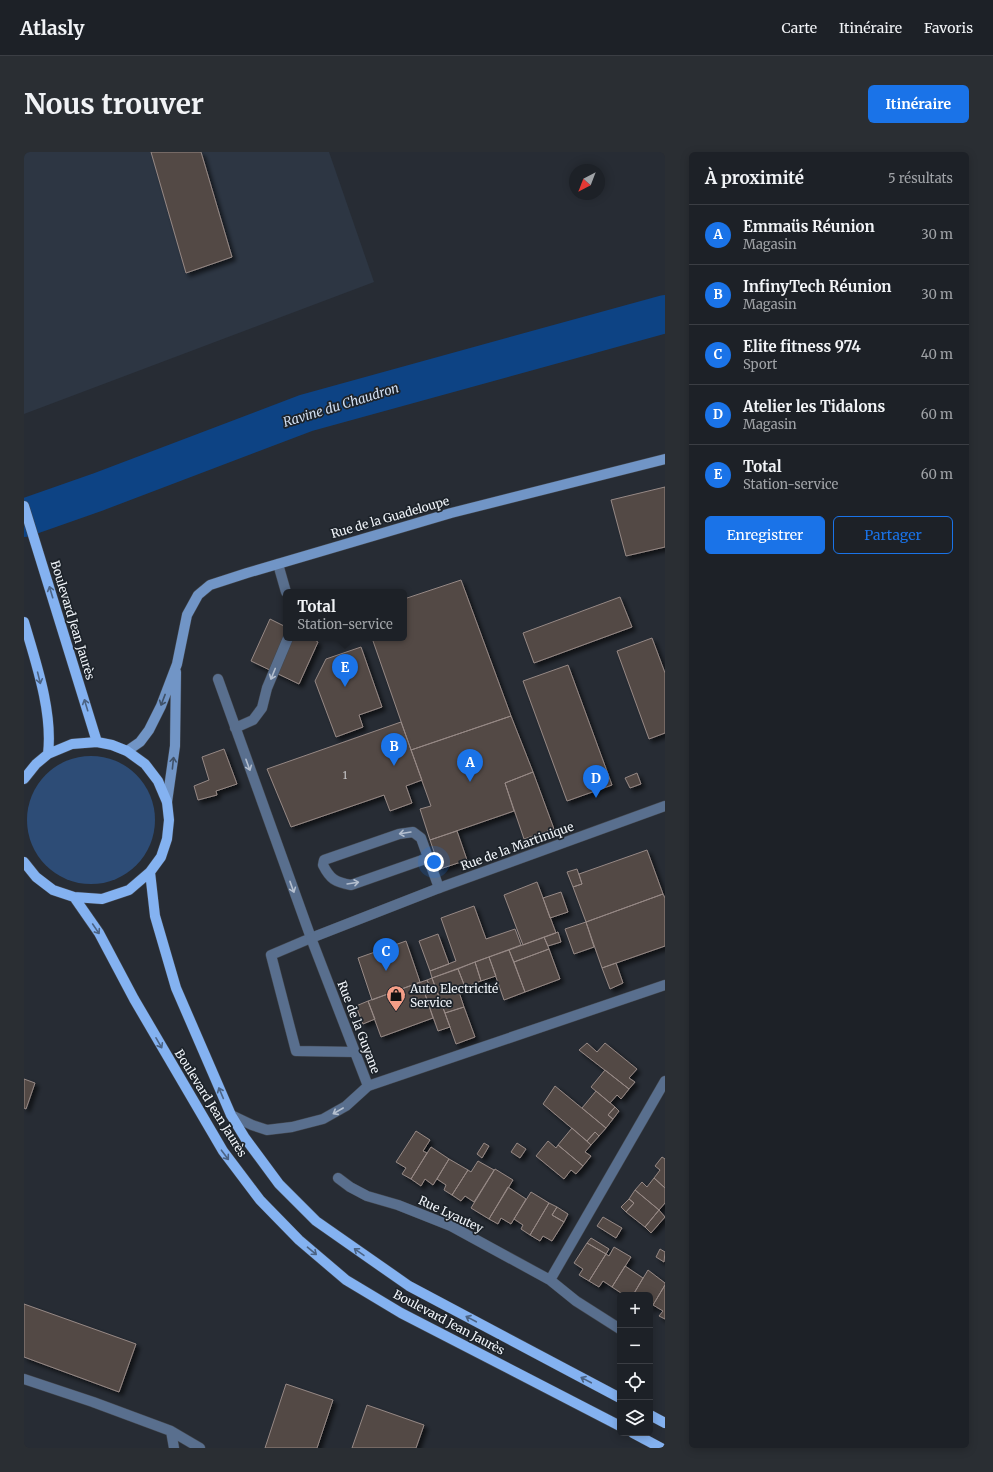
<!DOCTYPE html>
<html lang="fr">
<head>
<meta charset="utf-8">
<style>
  body { margin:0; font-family:Merriweather,serif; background:#2a2e33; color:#f1f3f6 }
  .controls { position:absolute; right:12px; bottom:12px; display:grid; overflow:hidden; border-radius:6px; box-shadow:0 2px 10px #0003 }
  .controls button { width:36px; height:36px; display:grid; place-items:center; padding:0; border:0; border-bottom:1px solid #3b3e44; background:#1d2127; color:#f1f3f6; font:20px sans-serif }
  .compass { position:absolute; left:545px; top:12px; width:36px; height:36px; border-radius:50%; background:#1d2127; box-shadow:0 2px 10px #0003; rotate:222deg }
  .you { position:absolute; left:410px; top:710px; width:14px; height:14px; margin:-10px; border:3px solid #fff; border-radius:50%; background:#1a73e8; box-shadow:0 0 0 6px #1a73e833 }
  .badge { display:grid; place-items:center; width:26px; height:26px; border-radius:50%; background:#1a73e8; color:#fff; font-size:13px; font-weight:700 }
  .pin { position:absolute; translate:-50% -33px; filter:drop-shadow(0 1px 2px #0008) }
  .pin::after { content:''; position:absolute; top:21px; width:14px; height:12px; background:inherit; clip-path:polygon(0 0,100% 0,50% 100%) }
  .popup { position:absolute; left:259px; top:437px; width:124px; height:52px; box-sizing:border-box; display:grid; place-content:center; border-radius:6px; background:#1d2127; filter:drop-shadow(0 1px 3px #0005); font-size:13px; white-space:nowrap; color:#a0a3a7 }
  .popup b { font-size:15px; color:#f1f3f6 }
  .popup::after { content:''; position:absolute; left:50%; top:100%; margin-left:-8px; border:8px solid transparent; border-top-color:#1d2127 }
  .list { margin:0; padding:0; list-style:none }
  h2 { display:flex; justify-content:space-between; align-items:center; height:52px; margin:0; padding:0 16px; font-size:17px }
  h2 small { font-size:13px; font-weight:400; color:#a0a3a7 }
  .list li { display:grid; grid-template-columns:26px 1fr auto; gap:12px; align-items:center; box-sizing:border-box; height:60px; padding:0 16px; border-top:1px solid #3b3e44 }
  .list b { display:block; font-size:15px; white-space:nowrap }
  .list p { margin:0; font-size:13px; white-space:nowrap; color:#a0a3a7 }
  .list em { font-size:13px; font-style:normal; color:#a0a3a7 }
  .actions { display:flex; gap:8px; padding:12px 16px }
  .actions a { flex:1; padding:9px 0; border:1px solid #1a73e8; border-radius:6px; text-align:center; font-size:14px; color:#1a73e8 }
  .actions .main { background:#1a73e8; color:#fff }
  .icon { flex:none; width:22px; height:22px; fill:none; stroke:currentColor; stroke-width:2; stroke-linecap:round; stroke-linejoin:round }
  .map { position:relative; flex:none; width:641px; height:1296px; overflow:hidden; border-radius:6px }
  header { display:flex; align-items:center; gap:24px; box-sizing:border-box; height:56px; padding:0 20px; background:#1d2127; border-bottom:1px solid #3b3e44 }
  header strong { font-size:19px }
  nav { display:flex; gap:22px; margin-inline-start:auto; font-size:14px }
  .intro { display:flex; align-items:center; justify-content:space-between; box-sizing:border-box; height:96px; padding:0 24px }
  h1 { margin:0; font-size:28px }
  .button { padding:10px 18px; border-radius:6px; background:#1a73e8; color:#fff; font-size:14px; font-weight:700 }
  main { display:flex; gap:24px; padding:0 24px }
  aside { flex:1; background:#1d2127; border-radius:6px; box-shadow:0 2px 10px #0003 }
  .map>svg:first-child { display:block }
</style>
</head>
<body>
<header>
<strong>Atlasly</strong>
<nav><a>Carte</a><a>Itinéraire</a><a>Favoris</a></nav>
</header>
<div class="intro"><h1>Nous trouver</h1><a class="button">Itinéraire</a></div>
<main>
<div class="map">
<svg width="641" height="1296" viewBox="0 0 641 1296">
  <defs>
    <filter id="shadow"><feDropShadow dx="3.5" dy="3.5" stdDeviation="2" flood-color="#0009"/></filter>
  </defs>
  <rect width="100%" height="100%" fill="#272c34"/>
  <path fill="#2d3643" d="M0,0H305L350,130L0,262Z"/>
  <path fill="#2d4c76" d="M3 668a64 64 0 1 1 128 0a64 64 0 1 1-128 0Z"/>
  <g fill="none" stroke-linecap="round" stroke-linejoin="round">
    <path stroke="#0d4384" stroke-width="38" d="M0,366L74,340L282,261L641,162"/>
  </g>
  <path fill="#534845" stroke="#968985" filter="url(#shadow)" d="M127,0H177L208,105L162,121Z
    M641,335V395L602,404L587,348Z
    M437,428L487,564L387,598L348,486H380V447Z
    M596,445L608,475L510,511L499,481Z
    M246,467L262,475V486H287L294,490L275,532L227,509Z
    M628,486L641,521V581L625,587L593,499Z
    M337,495L358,555L335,563L339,575L312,585L291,529L302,507Z
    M544,513L588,633L543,649L499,529Z
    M487,564L509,620L481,631L490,659L406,688L396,657L407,654L387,598Z
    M377,570L398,628L382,634L388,651L366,659L360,643L267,675L243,617Z
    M200,597L213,632L192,639L193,643L174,648L170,634L185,628L178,605Z
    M509,620L530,677L500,687L481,631Z
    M613,621L617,632L606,636L601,626Z
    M433,679L443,708L416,717L406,688Z
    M623,698L639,742L562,770L549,735L558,732L555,722Z
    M553,717L558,732L549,735L543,720Z
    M513,730L532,781L499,793L480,743Z
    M537,740L544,760L526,766L519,746Z
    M639,742L641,746V794L578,816L562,770Z
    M450,754L462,787L491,777L497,793L408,826L406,819L432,809L417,766Z
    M562,770L570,795L550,802L541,777Z
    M534,780L537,790L524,794L520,785Z
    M414,782L425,812L406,819L395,789Z
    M520,785L525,797L490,810L485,798Z
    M382,789L396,830L348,848L334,806Z
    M525,797L536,827L501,840L490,810Z
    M485,798L501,840L480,848L465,805Z
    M465,805L472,824L457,829L451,810Z
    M451,810L457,829L441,835L434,817Z
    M592,811L599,831L586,837L578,816Z
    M434,817L441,835L434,837L440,855L421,861L408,826Z
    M408,826L426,875L414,879L401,842L408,840L403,828Z
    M403,828L408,840L401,842L409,866L357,885L344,849Z
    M344,849L351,867L339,872L332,854Z
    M440,855L451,885L432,892L421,861Z
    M563,891L573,900L581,891L613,917L605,926L611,930L605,937L555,898Z
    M581,918L605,937L597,947L593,943L586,951L567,935Z
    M0,927L11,931L2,957L0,956Z
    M531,934L582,976L575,984L571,980L563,989L519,952Z
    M572,939L591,955L584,963L589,967L582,976L558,956Z
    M591,955L595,959L589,967L584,963Z
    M548,976L567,993L561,1000L567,1004L559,1014L534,993Z
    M392,979L406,988L399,999L403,1001L387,1027L378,1022L382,1016L372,1010Z
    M571,980L575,984L567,993L563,989Z
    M524,989L532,996L534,993L559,1014L552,1022L547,1018L540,1027L512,1004Z
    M460,991L465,994L458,1006L453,1002Z
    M493,991L502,997L496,1006L487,1000Z
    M407,995L425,1007L409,1033L401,1027L397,1034L387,1027Z
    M638,1005L641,1007V1036L630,1026L636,1018L631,1014Z
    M425,1007L444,1018L428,1043L420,1038L422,1033L413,1027Z
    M454,1009L470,1018L450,1050L441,1044L437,1049L428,1043L444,1018L447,1020Z
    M471,1017L489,1028L465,1067L447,1056Z
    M630,1026L641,1036V1051L635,1058L611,1038L618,1030L623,1035Z
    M484,1035L502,1047L487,1072L477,1066L474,1072L465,1067Z
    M611,1038L635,1058L621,1075L602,1060L610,1051L605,1047Z
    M507,1040L525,1051L506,1083L497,1077L499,1073L490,1067Z
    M605,1047L610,1051L602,1060L597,1055Z
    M525,1051L533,1055L528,1063L540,1070L528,1089L519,1084L516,1089L506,1083Z
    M533,1055L544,1062L540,1070L528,1063Z
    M635,1058L641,1065L627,1081L621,1075Z
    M579,1065L598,1076L592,1086L573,1074Z
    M567,1086L585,1097L582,1102L563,1091Z
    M563,1091L582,1102L565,1129L555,1123L559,1117L550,1111Z
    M590,1095L607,1105L588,1135L579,1129L575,1135L565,1129L582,1102L585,1104Z
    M636,1097L641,1100L640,1110L632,1105Z
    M601,1114L619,1126L609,1143H596L597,1141L588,1135Z
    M624,1118L641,1131V1133L626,1158V1143H609Z
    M641,1133V1167L635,1164L639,1159L629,1153Z
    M0,1152L112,1192L95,1240L0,1205Z
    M262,1232L309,1248L293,1296H241Z
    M343,1253L400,1273L392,1296H328Z"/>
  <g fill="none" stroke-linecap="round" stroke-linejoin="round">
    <g stroke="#434850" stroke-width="11">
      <path id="lane" d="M254,412L262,440
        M194,527L287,786L247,803L272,899L331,900
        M211,576L229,568L238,556L243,536L264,486
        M404,706L327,733C311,730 306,727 299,713L300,708L375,682L389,680L397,686L415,736
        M0,1227L69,1250L147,1279L176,1296
        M147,1279L150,1296"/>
    </g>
    <g stroke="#434850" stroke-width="11">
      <path id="street" d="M344,934L287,786L415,736L641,654
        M207,963L228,973L243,978L268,975L299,967L322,954L344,934L641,833
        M314,1026L326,1035L343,1044L374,1053L427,1074L526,1128L552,1149L596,1177
        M526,1128L641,929"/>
    </g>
    <g stroke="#434850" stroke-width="11">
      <path id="secondary" d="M103,599L116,590L125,578L137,554L153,512L163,463L174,443L186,433L223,421L427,361L641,307
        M143,650L151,594L152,520"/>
    </g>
    <g stroke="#434850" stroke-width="11">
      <path id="primary" d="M0,354L73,590
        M0,470C12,511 29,560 24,602
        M0,627L12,612L24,602L48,592L73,590L88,593L103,599L121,612L134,629L143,650L145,668L143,687L137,705L126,720L105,738L78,747L50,745L29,738L12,725L0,710
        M126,720L131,764L152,836L207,963L221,986L255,1032L292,1069L385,1134L596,1246
        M50,745L75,781L110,847L199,999L236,1048L275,1088L322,1128L377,1161L596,1274
        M626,1263L641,1271
        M609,1281L637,1296"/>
    </g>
    <use href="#lane" stroke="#596f8e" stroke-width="10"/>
    <use href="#street" stroke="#596f8e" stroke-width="10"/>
    <use href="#secondary" stroke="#7195c6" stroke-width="10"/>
    <use href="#primary" stroke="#84b2f1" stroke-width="10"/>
  </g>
  <defs><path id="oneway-shaft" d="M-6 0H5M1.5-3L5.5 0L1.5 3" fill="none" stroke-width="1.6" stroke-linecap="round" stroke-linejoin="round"/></defs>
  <g stroke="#4b6384">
    <use href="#oneway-shaft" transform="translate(27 440) rotate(-107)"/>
    <use href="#oneway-shaft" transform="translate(15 526) rotate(76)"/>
    <use href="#oneway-shaft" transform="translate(62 553) rotate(-107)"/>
    <use href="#oneway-shaft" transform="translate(72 777) rotate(56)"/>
    <use href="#oneway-shaft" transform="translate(135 891) rotate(60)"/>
    <use href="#oneway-shaft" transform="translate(197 941) rotate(-113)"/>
    <use href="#oneway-shaft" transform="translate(201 1003) rotate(53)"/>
    <use href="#oneway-shaft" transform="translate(288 1099) rotate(40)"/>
    <use href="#oneway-shaft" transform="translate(335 1100) rotate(-145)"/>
    <use href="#oneway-shaft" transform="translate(447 1167) rotate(-152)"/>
    <use href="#oneway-shaft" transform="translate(562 1228) rotate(-152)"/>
  </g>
  <g stroke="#b4bfcf">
    <use href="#oneway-shaft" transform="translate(249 522) rotate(112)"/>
    <use href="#oneway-shaft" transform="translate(224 613) rotate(70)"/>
    <use href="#oneway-shaft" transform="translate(381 681) rotate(171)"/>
    <use href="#oneway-shaft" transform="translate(329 731) rotate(-9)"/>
    <use href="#oneway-shaft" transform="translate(268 735) rotate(70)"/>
    <use href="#oneway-shaft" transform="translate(314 959) rotate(150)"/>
  </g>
  <g stroke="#3f5168">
    <use href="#oneway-shaft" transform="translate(139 548) rotate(111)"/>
    <use href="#oneway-shaft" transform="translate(149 611) rotate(-84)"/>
  </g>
  <defs>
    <g id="shop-pin" transform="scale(1)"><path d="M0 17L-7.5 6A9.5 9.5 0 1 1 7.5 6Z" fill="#f49e87" stroke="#1d232a"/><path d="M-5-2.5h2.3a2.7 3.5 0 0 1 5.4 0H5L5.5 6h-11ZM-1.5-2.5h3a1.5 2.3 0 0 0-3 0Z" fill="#111"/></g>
  </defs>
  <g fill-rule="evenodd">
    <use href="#shop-pin" x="372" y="843"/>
  </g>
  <g text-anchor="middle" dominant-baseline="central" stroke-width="3.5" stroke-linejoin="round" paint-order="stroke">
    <g font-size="10" fill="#cacacd">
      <text x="321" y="623">1</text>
    </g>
    <g font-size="12" fill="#f1f5fa" stroke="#1d232a">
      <text transform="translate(366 365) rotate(-16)">Rue de la Guadeloupe</text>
      <text transform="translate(49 468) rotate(73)">Boulevard Jean Jaurès</text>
      <text transform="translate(493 694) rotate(-20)">Rue de la Martinique</text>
      <text transform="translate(335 875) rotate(69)">Rue de la Guyane</text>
      <text transform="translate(187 951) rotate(58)">Boulevard Jean Jaurès</text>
      <text transform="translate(427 1062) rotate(25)">Rue Lyautey</text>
      <text transform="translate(425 1170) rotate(28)">Boulevard Jean Jaurès</text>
    </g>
    <g font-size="12" fill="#f1f5fa" stroke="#1d232a" text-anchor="start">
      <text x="386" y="836">Auto Electricité<tspan x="386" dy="14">Service</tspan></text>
    </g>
    <g font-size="13" font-style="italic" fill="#d0def1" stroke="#1d232a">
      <text transform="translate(317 253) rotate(-17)">Ravine du Chaudron</text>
    </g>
  </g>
</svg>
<div class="controls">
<button>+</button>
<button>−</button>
<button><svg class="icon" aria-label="locate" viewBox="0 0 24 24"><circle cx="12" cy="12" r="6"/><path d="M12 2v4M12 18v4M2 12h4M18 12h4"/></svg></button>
<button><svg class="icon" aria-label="layers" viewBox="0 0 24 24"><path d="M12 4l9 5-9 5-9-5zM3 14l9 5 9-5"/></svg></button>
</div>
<svg class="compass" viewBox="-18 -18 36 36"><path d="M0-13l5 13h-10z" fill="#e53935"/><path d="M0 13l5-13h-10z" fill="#a0a3a7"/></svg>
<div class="you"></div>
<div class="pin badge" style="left:446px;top:630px">A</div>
<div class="pin badge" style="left:370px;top:614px">B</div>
<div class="pin badge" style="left:362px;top:819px">C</div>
<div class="pin badge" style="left:572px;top:646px">D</div>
<div class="pin badge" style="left:321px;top:535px">E</div>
<div class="popup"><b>Total</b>Station-service</div>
</div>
<aside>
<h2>À proximité<small>5 résultats</small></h2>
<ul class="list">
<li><span class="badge">A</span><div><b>Emmaüs Réunion</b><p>Magasin</p></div><em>30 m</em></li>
<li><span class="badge">B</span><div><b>InfinyTech Réunion</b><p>Magasin</p></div><em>30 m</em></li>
<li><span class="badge">C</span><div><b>Elite fitness 974</b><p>Sport</p></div><em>40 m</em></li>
<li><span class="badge">D</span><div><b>Atelier les Tidalons</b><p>Magasin</p></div><em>60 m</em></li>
<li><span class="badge">E</span><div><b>Total</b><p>Station-service</p></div><em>60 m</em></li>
</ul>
<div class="actions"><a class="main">Enregistrer</a><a>Partager</a></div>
</aside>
</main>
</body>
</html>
